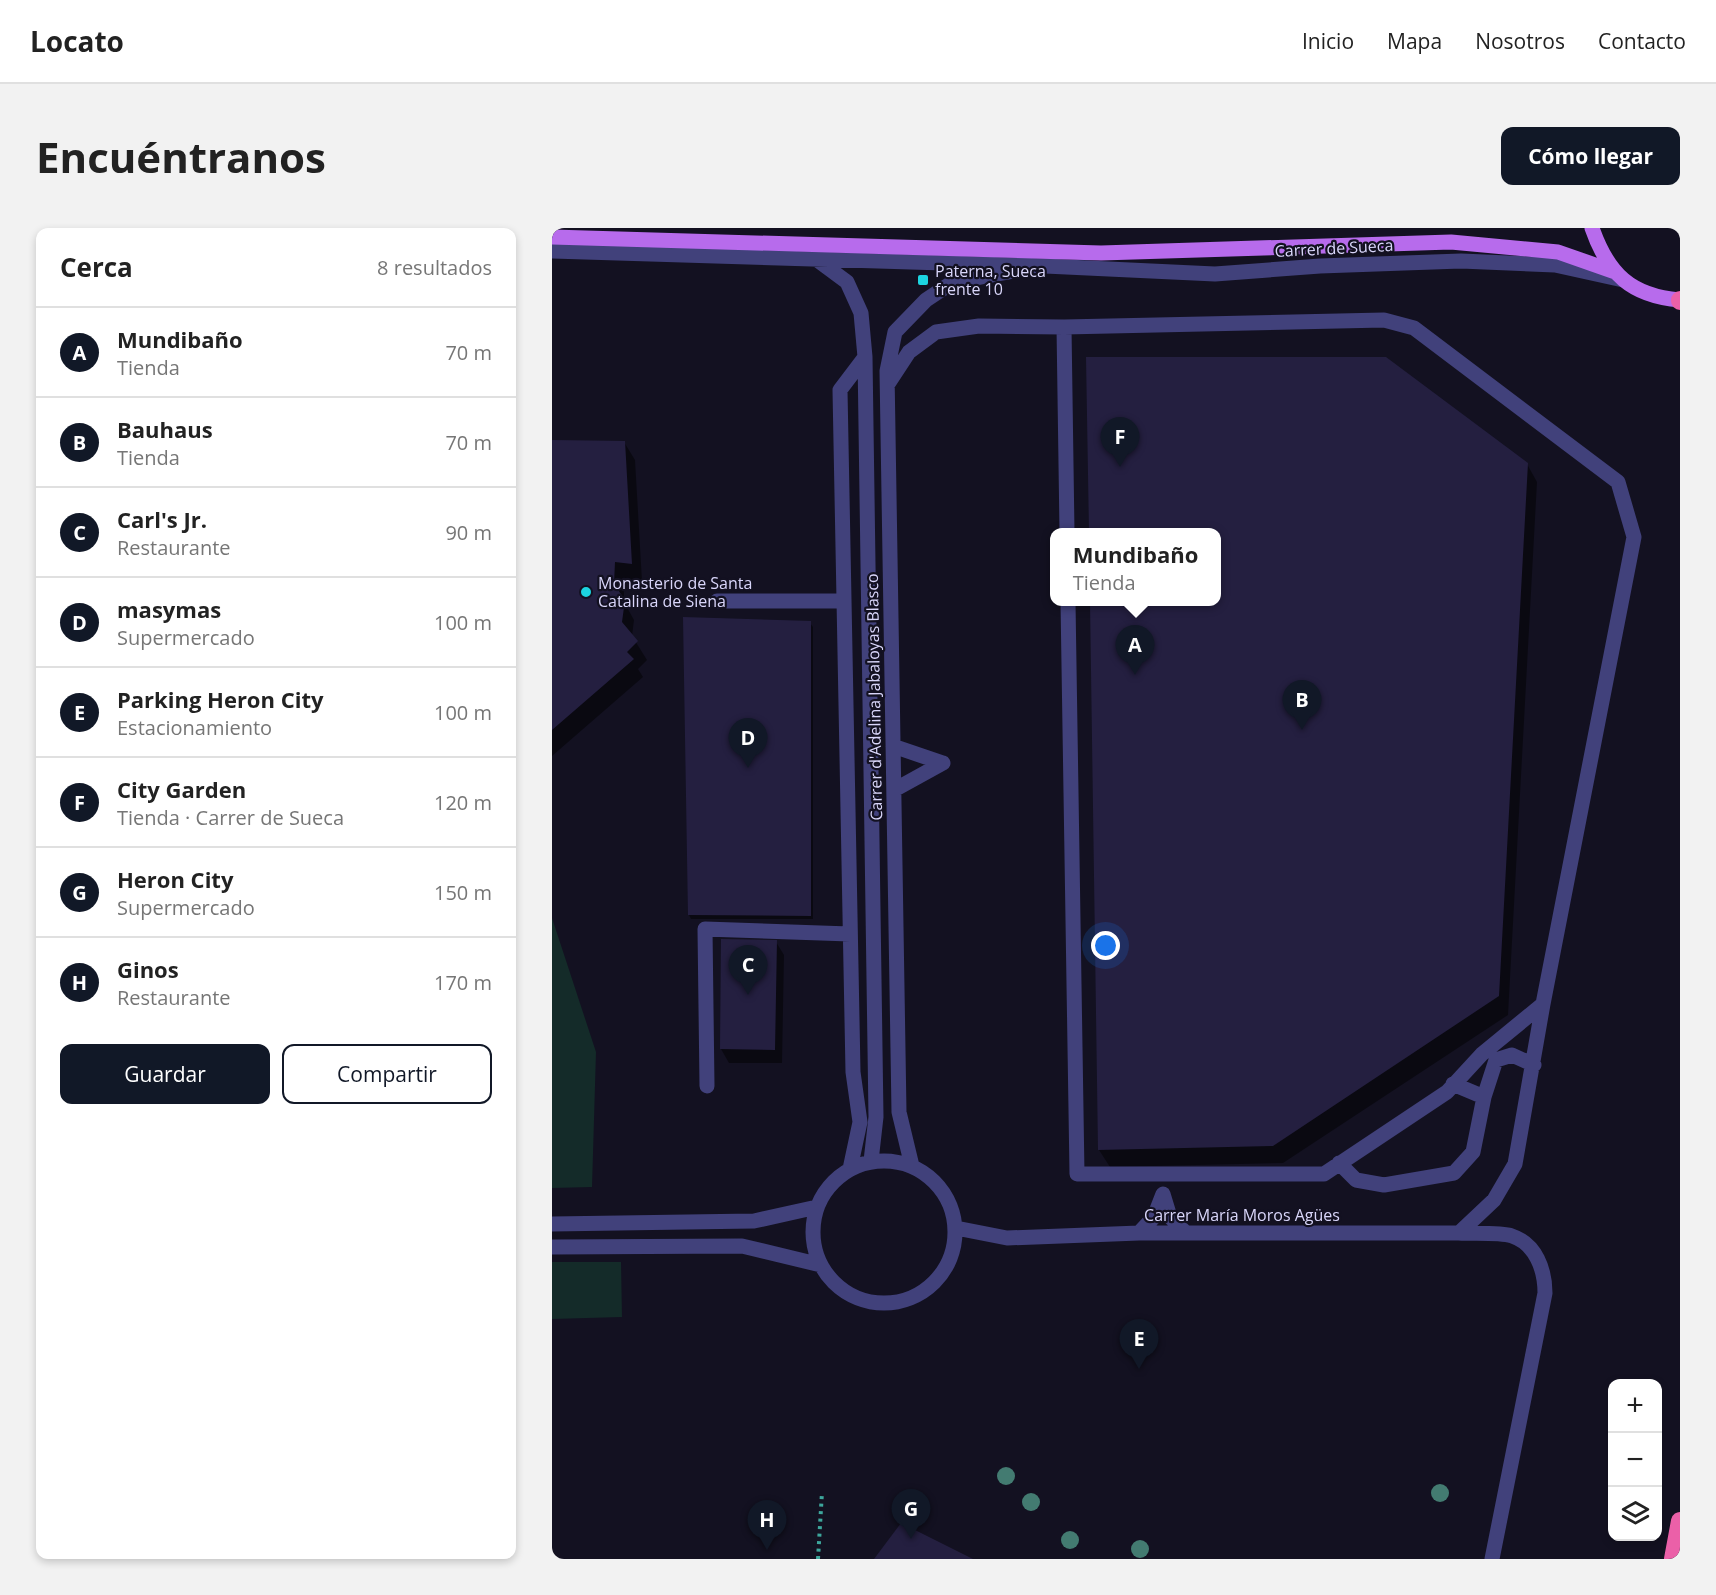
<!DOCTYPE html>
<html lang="es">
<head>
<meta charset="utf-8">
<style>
  body { margin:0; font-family:"Open Sans",sans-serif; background:#f2f2f2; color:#222 }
  .controls { position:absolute; right:18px; bottom:18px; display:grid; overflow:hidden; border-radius:12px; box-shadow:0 3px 9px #0003 }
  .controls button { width:54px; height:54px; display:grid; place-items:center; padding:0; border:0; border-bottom:2px solid #e0e0e0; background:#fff; color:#222; font:30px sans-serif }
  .you { position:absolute; left:554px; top:718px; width:21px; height:21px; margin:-15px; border:4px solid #fff; border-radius:50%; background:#1a73e8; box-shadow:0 0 0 9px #1a73e833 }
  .badge { display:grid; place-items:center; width:39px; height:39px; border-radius:50%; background:#111827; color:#fff; font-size:20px; font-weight:700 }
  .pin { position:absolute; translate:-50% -50px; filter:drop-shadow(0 2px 3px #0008) }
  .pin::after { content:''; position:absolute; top:32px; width:21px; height:18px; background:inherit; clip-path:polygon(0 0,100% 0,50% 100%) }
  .popup { position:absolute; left:498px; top:300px; width:171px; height:78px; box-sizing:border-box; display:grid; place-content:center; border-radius:12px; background:#fff; filter:drop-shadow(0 2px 4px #0005); font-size:20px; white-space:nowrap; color:#767676 }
  .popup b { font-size:22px; color:#222 }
  .popup::after { content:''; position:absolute; left:50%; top:100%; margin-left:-12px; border:12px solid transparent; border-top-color:#fff }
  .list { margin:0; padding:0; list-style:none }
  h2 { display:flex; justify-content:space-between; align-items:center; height:78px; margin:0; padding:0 24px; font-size:26px }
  h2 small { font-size:20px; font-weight:400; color:#767676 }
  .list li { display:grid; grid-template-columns:39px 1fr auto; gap:18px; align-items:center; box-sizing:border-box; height:90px; padding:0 24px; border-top:2px solid #e0e0e0 }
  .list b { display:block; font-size:22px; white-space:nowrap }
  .list p { margin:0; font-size:20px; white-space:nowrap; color:#767676 }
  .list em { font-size:20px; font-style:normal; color:#767676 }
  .actions { display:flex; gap:12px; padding:18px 24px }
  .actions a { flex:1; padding:14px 0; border:2px solid #111827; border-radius:12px; text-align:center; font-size:21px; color:#111827 }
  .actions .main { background:#111827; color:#fff }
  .icon { flex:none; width:33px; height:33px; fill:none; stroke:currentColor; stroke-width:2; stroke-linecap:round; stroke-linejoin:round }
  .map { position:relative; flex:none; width:1128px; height:1331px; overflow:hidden; border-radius:12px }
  header { display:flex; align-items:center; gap:36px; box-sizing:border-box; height:84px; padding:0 30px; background:#fff; border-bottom:2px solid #e0e0e0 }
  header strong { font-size:28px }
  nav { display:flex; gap:33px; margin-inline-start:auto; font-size:21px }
  .intro { display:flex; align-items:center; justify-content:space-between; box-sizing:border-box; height:144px; padding:0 36px }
  h1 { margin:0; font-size:42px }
  .button { padding:15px 27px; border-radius:12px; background:#111827; color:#fff; font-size:21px; font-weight:700 }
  main { display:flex; gap:36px; padding:0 36px }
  aside { flex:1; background:#fff; border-radius:12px; box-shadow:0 3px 9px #0003 }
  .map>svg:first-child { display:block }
</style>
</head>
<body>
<header>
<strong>Locato</strong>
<nav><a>Inicio</a><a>Mapa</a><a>Nosotros</a><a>Contacto</a></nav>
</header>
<div class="intro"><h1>Encuéntranos</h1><a class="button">Cómo llegar</a></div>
<main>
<aside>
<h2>Cerca<small>8 resultados</small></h2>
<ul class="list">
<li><span class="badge">A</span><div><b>Mundibaño</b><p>Tienda</p></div><em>70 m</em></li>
<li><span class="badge">B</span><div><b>Bauhaus</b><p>Tienda</p></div><em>70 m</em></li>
<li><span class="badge">C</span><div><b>Carl's Jr.</b><p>Restaurante</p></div><em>90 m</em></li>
<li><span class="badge">D</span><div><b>masymas</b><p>Supermercado</p></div><em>100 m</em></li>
<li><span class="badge">E</span><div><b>Parking Heron City</b><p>Estacionamiento</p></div><em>100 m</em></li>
<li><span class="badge">F</span><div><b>City Garden</b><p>Tienda · Carrer de Sueca</p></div><em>120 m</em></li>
<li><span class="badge">G</span><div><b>Heron City</b><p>Supermercado</p></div><em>150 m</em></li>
<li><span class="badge">H</span><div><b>Ginos</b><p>Restaurante</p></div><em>170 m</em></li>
</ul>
<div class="actions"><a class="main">Guardar</a><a>Compartir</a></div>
</aside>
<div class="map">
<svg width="1128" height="1331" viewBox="0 0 1128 1331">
  <rect width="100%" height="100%" fill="#131121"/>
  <path fill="#142b29" d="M0,690L44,824L40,959L0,960Z
    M0,1034H69L70,1089L0,1091Z"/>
  <path fill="#0007" d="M536,131L975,236L985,254L956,787L731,935L558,939L547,922L539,374H664V304H538Z
    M0,214H72L83,232L90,353L72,352V374L82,392L80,408L95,432L86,441L91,449L0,528Z
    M258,395L261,399V691H139L137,687Z
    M170,713L224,714L232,727L230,835H177L169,821Z"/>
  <path fill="#241f40" d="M534,129H834L976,235L947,768L721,918L546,922L538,374H664V304H537Z
    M0,212L73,213L80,336L63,334L62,356L73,372L70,394L86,413L75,424L82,431L0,502Z
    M131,389L259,393V688L136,687Z
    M169,711L225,712L223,822L168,821Z
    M349,1295L421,1331H322Z"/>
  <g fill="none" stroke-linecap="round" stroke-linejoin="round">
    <path stroke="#3da69c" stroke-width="4" stroke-dasharray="3 4.5" stroke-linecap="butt" d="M266,1331L270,1264"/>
    <path stroke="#41417b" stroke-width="15" d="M0,23L493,38L663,46L768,38L909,33L1003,37L1071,52
      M264,31L295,54L309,85L313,129L324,889L319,933
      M512,99L515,304
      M336,156L357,124L384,104L427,98L512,99L832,92L862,100L1066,254L1082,309L991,776L963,936L942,972L907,1005
      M165,373H292
      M516,374L525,946H772L895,864L930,826L991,776
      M341,518L391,535
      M342,562L391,535
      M901,856L932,869
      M155,858L153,701L298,706
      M261 1004a71 71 0 1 1 142 0a71 71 0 1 1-142 0Z
      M787,935L804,952L832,957L902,945L921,924L932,869L944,832L960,827L982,837
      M360,938L347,884L335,143L343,104L374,72L401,54L461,43
      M298,941L308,894L301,844L288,162L313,129
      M0,996L202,993L265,979
      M404,1000L455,1010L587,1005H907C921,1006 948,1004 960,1008C984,1016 993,1042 993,1065L940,1331
      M587,1005L602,989L611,966L618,989L634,1005
      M0,1019L190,1018L269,1037"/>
    <path stroke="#b76bec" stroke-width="15" d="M1040,0C1056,46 1079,68 1128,72
      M0,9L549,25L899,14L1006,24L1063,44"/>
    <path stroke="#eb60a8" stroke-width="18" d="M1128,72V73
      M1121,1331L1128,1293"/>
  </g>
  <g fill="#437b71">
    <circle cx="454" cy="1248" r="9"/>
    <circle cx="888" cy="1265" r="9"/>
    <circle cx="479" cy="1274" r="9"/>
    <circle cx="518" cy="1312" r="9"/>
    <circle cx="588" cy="1321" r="9"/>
  </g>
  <g fill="#1cd4e0" stroke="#131121" stroke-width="2">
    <rect x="365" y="46" width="12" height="12" rx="3"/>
    <circle cx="34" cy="364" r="6"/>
  </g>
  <g text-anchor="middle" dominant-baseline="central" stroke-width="4.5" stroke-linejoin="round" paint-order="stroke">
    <g font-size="16" fill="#d9d6fa" stroke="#131121">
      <text transform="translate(782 20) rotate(-3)">Carrer de Sueca</text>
      <text transform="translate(322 469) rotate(-91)">Carrer d'Adelina Jabaloyas Blasco</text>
      <text x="690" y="987">Carrer María Moros Agües</text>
    </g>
    <g font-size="16" fill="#d9d6fa" stroke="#131121" text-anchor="start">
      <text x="383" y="43">Paterna, Sueca<tspan x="383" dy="18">frente 10</tspan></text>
      <text x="46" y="355">Monasterio de Santa<tspan x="46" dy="18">Catalina de Siena</tspan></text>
    </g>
  </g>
</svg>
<div class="controls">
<button>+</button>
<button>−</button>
<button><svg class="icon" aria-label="layers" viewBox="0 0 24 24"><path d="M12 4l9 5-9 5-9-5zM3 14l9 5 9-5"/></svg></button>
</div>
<div class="you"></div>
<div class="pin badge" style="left:583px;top:447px">A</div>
<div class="popup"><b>Mundibaño</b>Tienda</div>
<div class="pin badge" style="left:750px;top:502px">B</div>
<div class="pin badge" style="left:196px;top:767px">C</div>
<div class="pin badge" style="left:196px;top:540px">D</div>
<div class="pin badge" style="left:587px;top:1141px">E</div>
<div class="pin badge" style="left:568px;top:239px">F</div>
<div class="pin badge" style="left:359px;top:1311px">G</div>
<div class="pin badge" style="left:215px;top:1322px">H</div>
</div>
</main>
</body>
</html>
